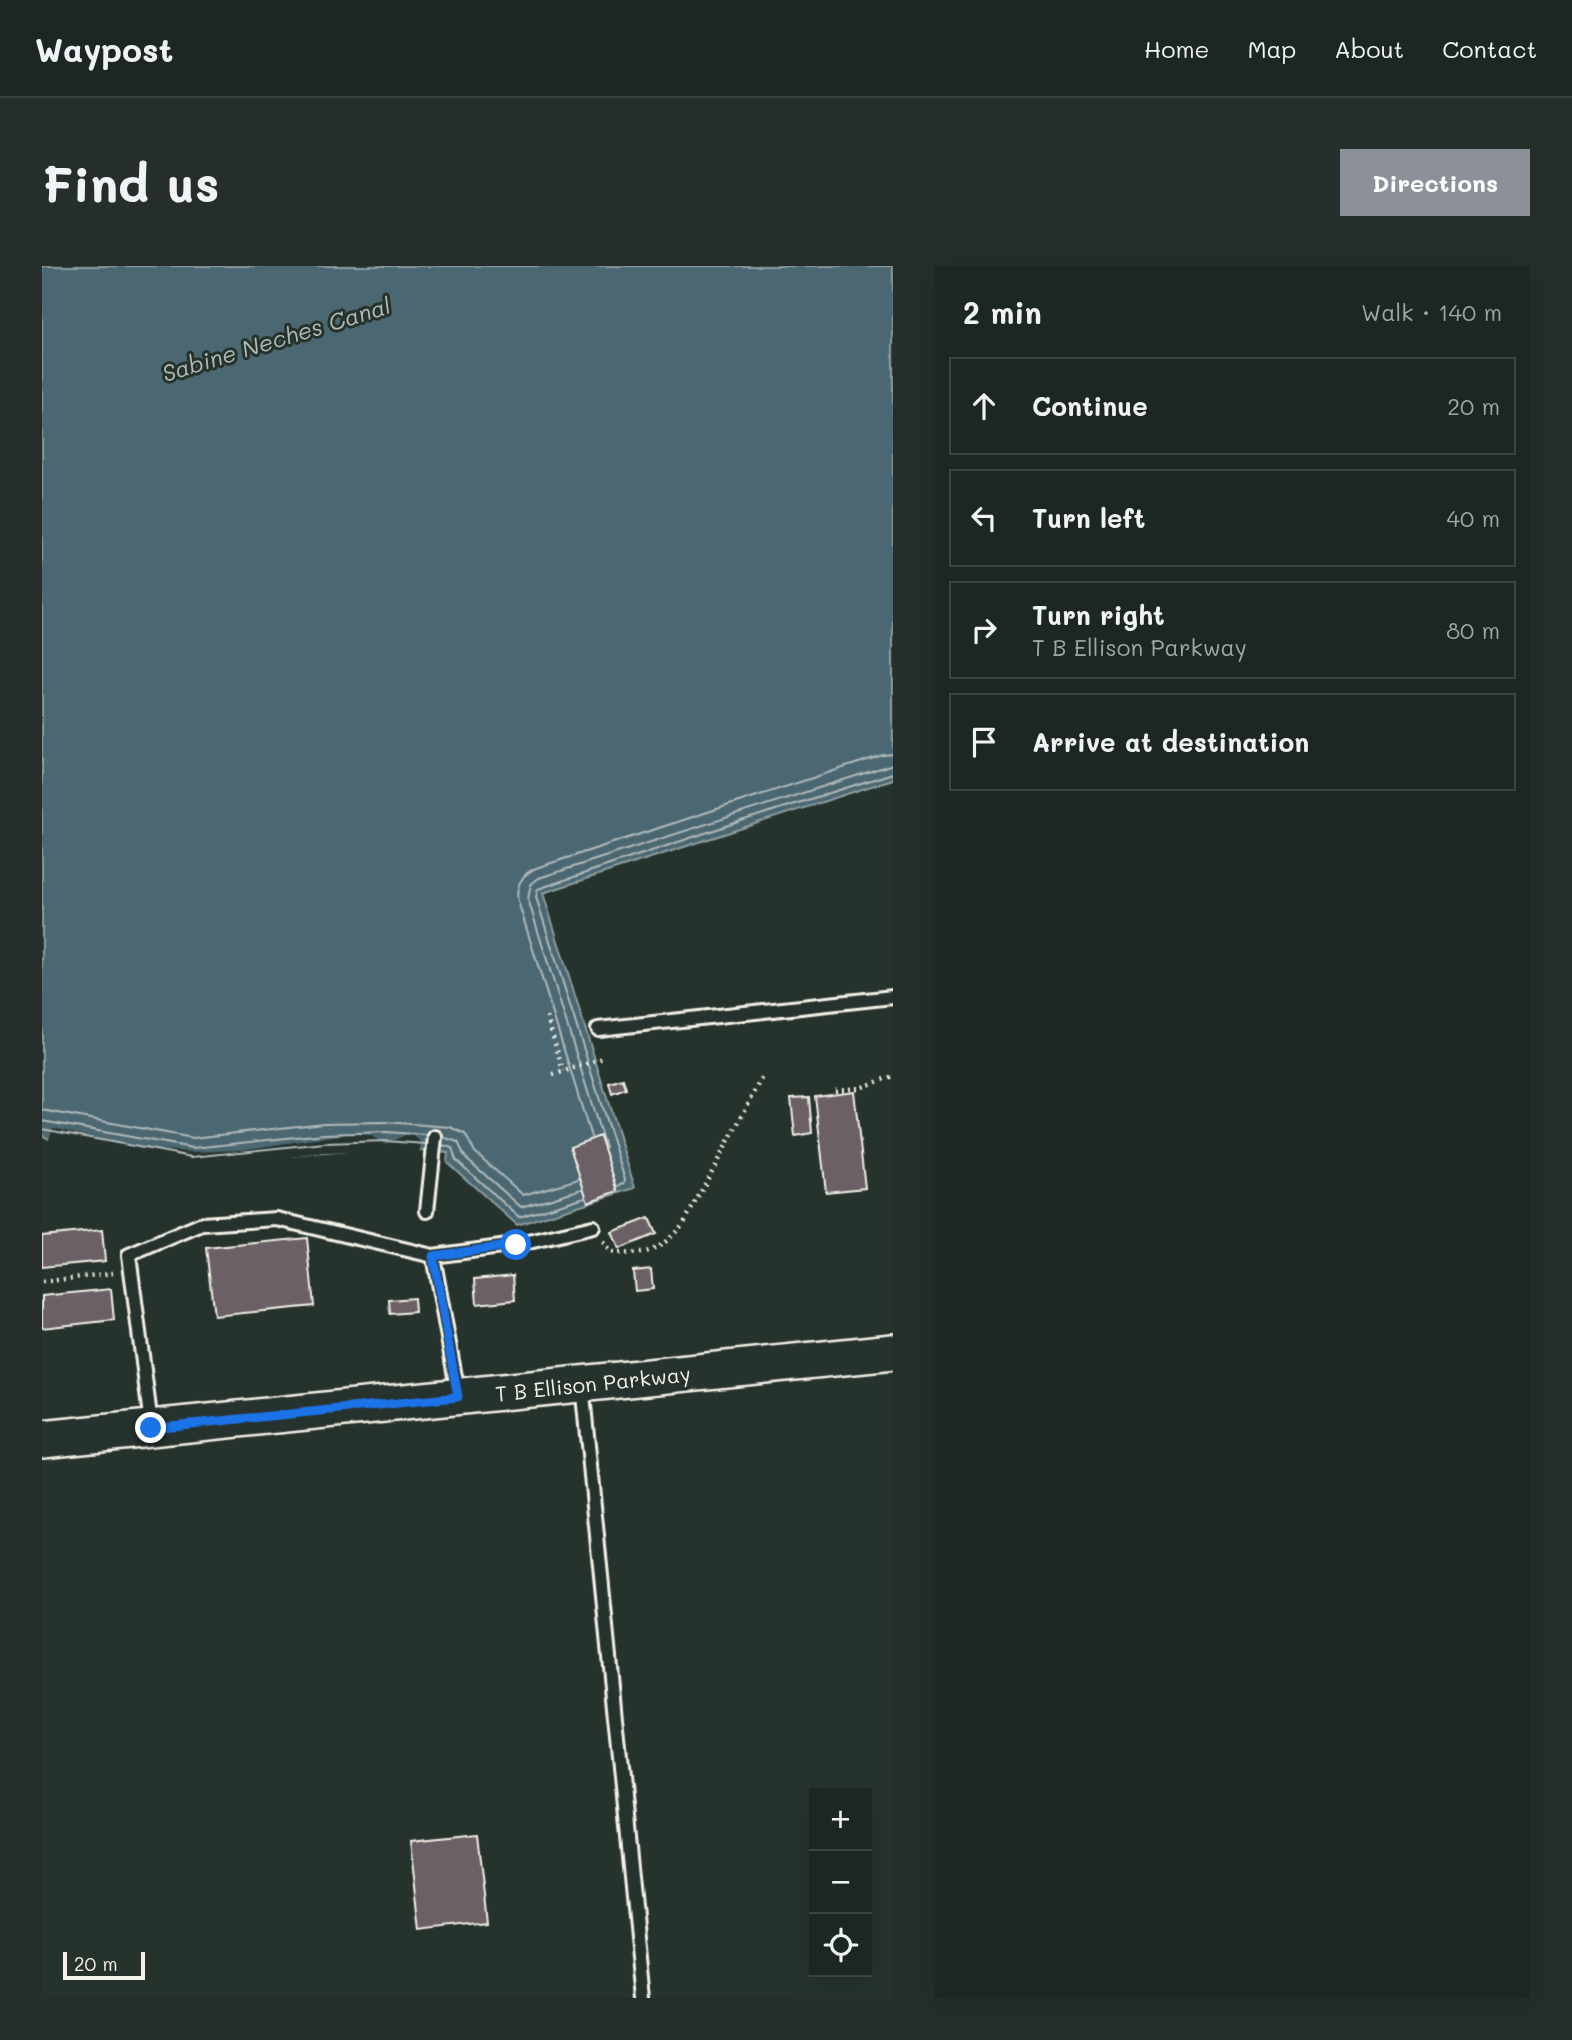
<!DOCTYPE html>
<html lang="en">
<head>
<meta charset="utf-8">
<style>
  body { margin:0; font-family:Mali,sans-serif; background:#252e2a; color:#f1f3f6 }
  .controls { position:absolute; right:21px; bottom:21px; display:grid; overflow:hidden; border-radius:0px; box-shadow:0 7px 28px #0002 }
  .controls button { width:63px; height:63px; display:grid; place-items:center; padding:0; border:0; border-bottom:2px solid #3a4340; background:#1c2622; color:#f1f3f6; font:35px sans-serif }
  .scale { position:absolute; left:21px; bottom:18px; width:82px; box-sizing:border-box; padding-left:7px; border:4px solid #f4f1e8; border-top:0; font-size:19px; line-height:24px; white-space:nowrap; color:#f4f1e8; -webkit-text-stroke:5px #26332d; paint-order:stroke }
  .stop { position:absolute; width:21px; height:21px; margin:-16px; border:5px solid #1a73e8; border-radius:50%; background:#fff }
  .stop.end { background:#1a73e8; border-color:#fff; box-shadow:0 2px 7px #0008 }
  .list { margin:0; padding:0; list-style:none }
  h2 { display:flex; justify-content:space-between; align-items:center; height:91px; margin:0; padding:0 28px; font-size:30px }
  h2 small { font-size:23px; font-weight:400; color:#a0a5a5 }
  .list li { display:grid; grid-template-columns:46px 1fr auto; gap:21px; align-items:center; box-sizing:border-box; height:98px; margin:0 14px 14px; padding:0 14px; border:2px solid #3a4340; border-radius:0px }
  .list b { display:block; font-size:26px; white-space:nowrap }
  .list p { margin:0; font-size:23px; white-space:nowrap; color:#a0a5a5 }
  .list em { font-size:23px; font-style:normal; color:#a0a5a5 }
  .icon { flex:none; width:38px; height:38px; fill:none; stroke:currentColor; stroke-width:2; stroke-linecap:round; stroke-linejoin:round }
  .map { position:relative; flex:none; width:851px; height:1732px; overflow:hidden; border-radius:0px }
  header { display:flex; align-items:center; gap:42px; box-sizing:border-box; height:98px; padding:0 35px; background:#1c2622; border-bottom:2px solid #3a4340 }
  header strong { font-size:33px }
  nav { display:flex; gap:38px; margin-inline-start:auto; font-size:24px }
  .intro { display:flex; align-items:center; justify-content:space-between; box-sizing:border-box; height:168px; padding:0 42px }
  h1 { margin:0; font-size:49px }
  .button { padding:18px 32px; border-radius:0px; background:#8c9099; color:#fff; font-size:24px; font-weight:700 }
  main { display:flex; gap:42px; padding:0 42px }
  aside { flex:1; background:#1c2622; border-radius:0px; box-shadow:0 7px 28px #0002 }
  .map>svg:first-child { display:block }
</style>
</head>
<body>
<header>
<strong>Waypost</strong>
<nav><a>Home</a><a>Map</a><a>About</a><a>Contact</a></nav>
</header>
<div class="intro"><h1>Find us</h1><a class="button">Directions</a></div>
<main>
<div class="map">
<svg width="851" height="1732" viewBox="0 0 851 1732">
  <rect width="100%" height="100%" fill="#26332d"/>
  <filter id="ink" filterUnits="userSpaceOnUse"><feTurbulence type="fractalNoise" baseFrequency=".0143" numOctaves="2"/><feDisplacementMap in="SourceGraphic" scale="14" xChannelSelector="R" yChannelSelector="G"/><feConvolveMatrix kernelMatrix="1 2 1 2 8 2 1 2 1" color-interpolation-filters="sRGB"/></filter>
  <g filter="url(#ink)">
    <path fill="#4c6772" stroke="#8f9ea1" stroke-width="2" d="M0,0H851V513L501,627L593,922L475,959L405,896L406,887L343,882L150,898L7,873L0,869Z"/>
    <path fill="#26332d" d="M11,862L100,883L151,886L199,884L305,868L328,869L343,878L368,867L379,876L377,888L343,885L283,887L150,902L6,876Z"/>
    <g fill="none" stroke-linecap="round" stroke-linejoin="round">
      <path stroke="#b1bab9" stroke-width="2" d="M0,844L151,872L282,857L344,856L408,861L423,868L433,886L481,929L537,913
        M0,855L151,882L282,868L344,866L385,869
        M0,863L150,891L283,877L343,875L384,878
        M401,871L416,876L423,891L479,941L540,923
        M549,871L476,635C473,620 480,608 494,602L841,489L851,488
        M400,879L410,882L414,894L477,951L543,931
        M563,881L486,633L489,618L497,612L851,498
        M576,920L582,918L583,914L494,631L496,623L699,555L851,507"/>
    </g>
    <path fill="#6b6166" stroke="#f4f1e8" stroke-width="2" d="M581,813L584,823L570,828L567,817Z
      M812,825L823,922L784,926L773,830Z
      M767,831L770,867L753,870L749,832Z
      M558,870L576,925L546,936L528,881Z
      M607,952L614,968L577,983L570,966Z
      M60,964L63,995L0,1001V970Z
      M265,972L272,1040L172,1050L164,982Z
      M609,1003L611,1023L593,1025L591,1005Z
      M471,1009L473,1034L435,1038L433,1013Z
      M69,1023L72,1054L0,1062V1030Z
      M372,1032L373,1046L348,1048L347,1034Z
      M435,1568L445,1656L379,1664L369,1575Z"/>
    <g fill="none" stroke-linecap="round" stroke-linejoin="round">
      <g stroke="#f4f1e8" stroke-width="18">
        <path id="lane" d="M556,763L851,731
          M385,945L393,871
          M391,990L416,1127
          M540,1119L601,1732
          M109,1158L87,989L160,958L235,953L391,990L474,979L551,961"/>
      </g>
      <g stroke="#f4f1e8" stroke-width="40">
        <path id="secondary" d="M0,1173L851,1086"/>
      </g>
      <path stroke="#f4f1e8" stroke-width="4.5" stroke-dasharray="2 5" stroke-linecap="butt" d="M505,751L521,805
        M511,809L561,792
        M793,824L818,822L851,810
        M561,976L568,986C605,991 618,985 642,957L721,811
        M0,1016L71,1007"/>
      <use href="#lane" stroke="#26332d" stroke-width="12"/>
      <use href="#secondary" stroke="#26332d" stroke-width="35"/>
    </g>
  </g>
  <g fill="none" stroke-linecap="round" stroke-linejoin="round" filter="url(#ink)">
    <path stroke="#1a73e8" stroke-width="9" d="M109,1162L416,1131L391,990L474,979"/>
  </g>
  <g text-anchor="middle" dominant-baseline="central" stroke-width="6" stroke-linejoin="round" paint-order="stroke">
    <g font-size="21" fill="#f4f1e8" stroke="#26332d">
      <text transform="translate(551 1117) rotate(-6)">T B Ellison Parkway</text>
    </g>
    <g font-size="23" font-style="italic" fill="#b1bab9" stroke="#26332d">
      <text transform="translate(234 73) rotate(-17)">Sabine Neches Canal</text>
    </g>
  </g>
</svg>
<div class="controls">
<button>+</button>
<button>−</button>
<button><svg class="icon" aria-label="locate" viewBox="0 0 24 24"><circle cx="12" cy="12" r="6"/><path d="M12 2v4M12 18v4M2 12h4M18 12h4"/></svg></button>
</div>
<div class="scale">20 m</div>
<div class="stop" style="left:474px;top:979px"></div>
<div class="stop end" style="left:109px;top:1162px"></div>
</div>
<aside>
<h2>2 min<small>Walk · 140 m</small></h2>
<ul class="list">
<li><svg class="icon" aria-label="ahead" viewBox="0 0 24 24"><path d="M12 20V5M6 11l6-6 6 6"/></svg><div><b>Continue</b></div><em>20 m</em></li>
<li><svg class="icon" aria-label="left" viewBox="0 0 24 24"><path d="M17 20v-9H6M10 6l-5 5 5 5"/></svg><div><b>Turn left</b></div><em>40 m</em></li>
<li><svg class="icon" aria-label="right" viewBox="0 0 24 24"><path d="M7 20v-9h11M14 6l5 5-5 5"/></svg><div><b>Turn right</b><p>T B Ellison Parkway</p></div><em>80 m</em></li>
<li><svg class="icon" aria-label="arrive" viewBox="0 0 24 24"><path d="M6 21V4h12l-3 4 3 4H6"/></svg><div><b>Arrive at destination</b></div></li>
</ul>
</aside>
</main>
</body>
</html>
